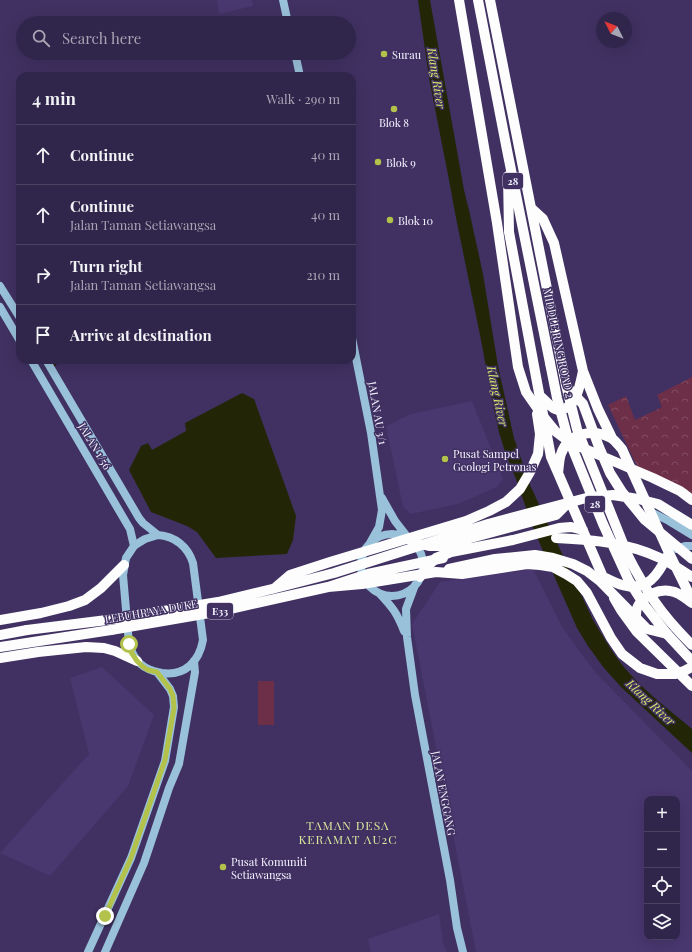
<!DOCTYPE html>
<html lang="en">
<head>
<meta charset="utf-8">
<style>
  body { margin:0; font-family:"Playfair Display",serif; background:#382d51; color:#f1f3f6 }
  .controls { position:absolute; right:12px; bottom:12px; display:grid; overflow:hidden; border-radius:8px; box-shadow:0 4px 16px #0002 }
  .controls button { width:36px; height:36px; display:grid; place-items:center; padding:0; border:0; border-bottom:1px solid #4b4262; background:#30254a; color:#f1f3f6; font:20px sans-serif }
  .compass { position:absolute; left:596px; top:12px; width:36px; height:36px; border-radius:50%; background:#30254a; box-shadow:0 4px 16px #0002; rotate:312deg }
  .stop { position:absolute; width:12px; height:12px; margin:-9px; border:3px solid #b3c24b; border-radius:50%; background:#fff }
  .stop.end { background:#b3c24b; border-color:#fff; box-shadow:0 1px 4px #0008 }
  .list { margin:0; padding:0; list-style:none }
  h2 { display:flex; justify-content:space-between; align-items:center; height:52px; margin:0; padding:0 16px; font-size:17px }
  h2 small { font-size:13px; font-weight:400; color:#a8a5b5 }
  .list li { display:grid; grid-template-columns:26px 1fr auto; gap:12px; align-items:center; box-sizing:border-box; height:60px; padding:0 16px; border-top:1px solid #4b4262 }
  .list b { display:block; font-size:15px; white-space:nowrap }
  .list p { margin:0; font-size:13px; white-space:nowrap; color:#a8a5b5 }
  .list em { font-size:13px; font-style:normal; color:#a8a5b5 }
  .icon { flex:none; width:22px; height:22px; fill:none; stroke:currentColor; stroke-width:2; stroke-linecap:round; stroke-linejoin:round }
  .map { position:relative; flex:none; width:692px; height:952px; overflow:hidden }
  .search { position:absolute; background:#30254a; box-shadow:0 4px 16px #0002; left:16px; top:16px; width:340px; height:44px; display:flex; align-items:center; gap:10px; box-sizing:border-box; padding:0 14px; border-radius:22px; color:#a8a5b5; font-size:15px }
  .panel { position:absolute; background:#30254a; box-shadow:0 4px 16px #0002; left:16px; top:72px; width:340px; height:292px; border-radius:12px }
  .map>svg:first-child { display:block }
</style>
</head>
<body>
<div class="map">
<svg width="692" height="952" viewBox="0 0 692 952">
  <defs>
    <pattern id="forest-crowns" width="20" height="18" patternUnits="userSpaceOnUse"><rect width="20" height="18" fill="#6d2e48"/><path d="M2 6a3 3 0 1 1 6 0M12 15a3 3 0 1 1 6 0" fill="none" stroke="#824d63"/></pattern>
  </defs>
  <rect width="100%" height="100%" fill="#403162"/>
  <path fill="#49376f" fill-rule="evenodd" d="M217,0H252L253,6L219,14Z
    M472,401L503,479L497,487L458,504L411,514L403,507L386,426L411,414Z
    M533,569L562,627L595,672L692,771V952H476L412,624L440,582ZM647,799H677V937H647Z
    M102,667L154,715L128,786L50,876L0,853L89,754L70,678Z
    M439,914L443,943L447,952H371L368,939Z"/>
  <path fill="url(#forest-crowns)" d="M692,377V496L637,466L608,405L626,396L635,420L662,407L657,395Z"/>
  <path fill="#6d2e48" d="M258,681H274V725H258Z"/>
  <path fill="#222606" d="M418,0H430L464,190L469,210L483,274L498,366L514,438L530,485L593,620C604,638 615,658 630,674C648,694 671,711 692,729V753L621,687L604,668L588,646L577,628L533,528L516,479L505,452L499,432L494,410L481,340L455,213L449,180L429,78Z
    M242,393L254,399L296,516L293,540L287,554L216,558L197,532L187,526L151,512L129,470L141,446L148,443L152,450L186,431L185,423Z"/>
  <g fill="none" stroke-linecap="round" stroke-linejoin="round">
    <path stroke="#222606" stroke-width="2" d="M53,366L61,360"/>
    <path stroke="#99c1da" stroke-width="8" d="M283,0L288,23
      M295,53L300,76
      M0,286L20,318
      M0,307L20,341
      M352,338L371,433L382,510L379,527L370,543
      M31,360L127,524L130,529L134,546
      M46,360L139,518L143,523L158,535
      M382,498L395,521L409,539
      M651,512L669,521L692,535
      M361 565a31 31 0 1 1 62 0a31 31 0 1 1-62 0Z
      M158,535C175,536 188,547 193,563L203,640C199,662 185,676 162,673C143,670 134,661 129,644L123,575L126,558L134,546L140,542L145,539Z
      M676,549L685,546H692
      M415,585L406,609L407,637L415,695L450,880L457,928L463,952
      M380,594C393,608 397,613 404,631
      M88,952L131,858L165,761L174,707L173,696L170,689L157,672
      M105,952L144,863L169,788L179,764L195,672L194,661"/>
    <path stroke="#fdfdfd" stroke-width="10" d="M478,0L507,150L550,363
      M490,0L531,208L566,385
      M508,176L509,232L551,457L558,473
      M531,208L543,219L554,243L583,371L598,409L612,438
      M540,396C544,399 548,404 552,407C554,409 557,410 560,410C577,408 580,384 583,371
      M412,542L429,546H441L556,515L566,505L569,499
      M669,553C665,561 657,575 651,580C645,585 634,588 627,586C618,585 611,580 603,577L558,473C559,467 559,459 561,454C568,433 593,428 611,438C615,440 619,446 622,449L669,553L692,600
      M420,577L427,567L436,558L451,552L513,540L559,528L571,527L583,530
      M614,598L621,610L637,632L692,686
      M0,620L41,613L69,606L85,600L101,588L124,565
      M636,624C636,618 635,611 638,606C644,595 659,589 670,591C679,592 685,598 692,603
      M667,634L692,661
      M0,635L27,630
      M0,647L111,630
      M0,658L38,652L86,647L104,648L115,651L137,661"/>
    <path stroke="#fdfdfd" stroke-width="10" d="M459,0L497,223L518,367L526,392L542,415L555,431L571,443L653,478L680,491L692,500
      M550,363L557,398L567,435L603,524L629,581L645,606L667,634
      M566,385L577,429L628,556C636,572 645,587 655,602C666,618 679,632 692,645
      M567,387L583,404L599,447L610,473L622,492L645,520L692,559
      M556,538C593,540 626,542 660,558C671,563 681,570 692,577
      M449,569L495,559L535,555L553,558L573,564L587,571L600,581L647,629L667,634
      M276,587L290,575L330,562L466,521L489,511L506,502L520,489L530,472L538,454L540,434L537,414
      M328,587L362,584L436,572L462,574L527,564L540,565L553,567L566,574L577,581L587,593L611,638L622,654L640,668L657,674H675L684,671L692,667
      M27,630L115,619L218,602L272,589L334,573L488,524L590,497L613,495L638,499L658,504L692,525
      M111,630L221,611L328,587L368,574L443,558"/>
  </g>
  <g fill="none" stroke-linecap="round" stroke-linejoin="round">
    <path stroke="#b3c24b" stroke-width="5" d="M105,916L131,858L165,760L174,708L173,696L170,689L157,672L148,670L142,666L137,661L131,652L129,644"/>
  </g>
  <g fill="#b3c24b" stroke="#403162" stroke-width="1.5">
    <circle cx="384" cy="54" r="4"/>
    <circle cx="394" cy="109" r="4"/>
    <circle cx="378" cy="162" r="4"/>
    <circle cx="390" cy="220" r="4"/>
    <circle cx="445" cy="459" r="4"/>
    <circle cx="223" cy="867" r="4"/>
  </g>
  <g text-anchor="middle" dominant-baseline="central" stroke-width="3" stroke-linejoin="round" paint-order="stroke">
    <g fill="#403162" stroke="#bfb9d0" stroke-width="1">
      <rect x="503" y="173" width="20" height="16" rx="3"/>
      <rect x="585" y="496" width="20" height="16" rx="3"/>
      <rect x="207" y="603" width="26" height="16" rx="3"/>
    </g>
    <g font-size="10" font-weight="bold" fill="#f5f3ff">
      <text x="513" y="181">28</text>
      <text x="595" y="504">28</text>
      <text x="220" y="611">E33</text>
    </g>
    <g font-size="11" fill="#f5f3ff" stroke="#403162" text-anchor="start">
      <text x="392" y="54">Surau</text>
      <text x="394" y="122" text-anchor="middle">Blok 8</text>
      <text x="386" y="162">Blok 9</text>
      <text x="398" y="220">Blok 10</text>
      <text x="453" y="453">Pusat Sampel<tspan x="453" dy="13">Geologi Petronas</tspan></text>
      <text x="231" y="861">Pusat Komuniti<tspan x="231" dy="13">Setiawangsa</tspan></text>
    </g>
    <g font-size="11" fill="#f5f3ff" stroke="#403162">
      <text transform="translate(559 343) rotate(78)">MIDDLE RING ROAD 2</text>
      <text transform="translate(378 413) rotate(80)">JALAN AU 3/1</text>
      <text transform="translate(95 446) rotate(59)">JALAN 1/56</text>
      <text transform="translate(151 611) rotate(-10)">LEBUHRAYA DUKE</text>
      <text transform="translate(444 793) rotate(79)">JALAN ENGGANG</text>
    </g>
    <g font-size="12" font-style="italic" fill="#d7e967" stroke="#403162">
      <text transform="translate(437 78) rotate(81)">Klang River</text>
      <text transform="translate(498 396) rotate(78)">Klang River</text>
      <text transform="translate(651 702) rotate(43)">Klang River</text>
    </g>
    <g font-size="12" letter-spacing="1" fill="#dce99c" stroke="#403162">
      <text x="348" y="825">TAMAN DESA<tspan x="348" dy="14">KERAMAT AU2C</tspan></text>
    </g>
  </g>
</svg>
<div class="controls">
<button>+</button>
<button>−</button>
<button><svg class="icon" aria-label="locate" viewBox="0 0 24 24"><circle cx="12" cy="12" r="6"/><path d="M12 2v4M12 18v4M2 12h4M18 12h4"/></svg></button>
<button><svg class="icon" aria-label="layers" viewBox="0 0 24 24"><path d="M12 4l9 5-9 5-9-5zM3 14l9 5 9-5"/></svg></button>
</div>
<svg class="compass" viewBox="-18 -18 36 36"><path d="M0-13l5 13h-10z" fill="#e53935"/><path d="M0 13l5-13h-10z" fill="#a8a5b5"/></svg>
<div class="stop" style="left:129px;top:644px"></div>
<div class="stop end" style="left:105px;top:916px"></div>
<div class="search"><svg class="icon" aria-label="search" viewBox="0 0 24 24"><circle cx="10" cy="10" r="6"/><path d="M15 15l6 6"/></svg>Search here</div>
<section class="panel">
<h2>4 min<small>Walk · 290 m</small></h2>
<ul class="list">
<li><svg class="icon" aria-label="ahead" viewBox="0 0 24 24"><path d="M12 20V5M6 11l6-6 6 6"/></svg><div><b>Continue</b></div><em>40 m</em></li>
<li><svg class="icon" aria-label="ahead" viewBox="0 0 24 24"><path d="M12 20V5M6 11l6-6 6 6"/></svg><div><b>Continue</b><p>Jalan Taman Setiawangsa</p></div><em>40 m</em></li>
<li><svg class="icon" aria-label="right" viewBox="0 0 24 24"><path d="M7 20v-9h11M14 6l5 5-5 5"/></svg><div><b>Turn right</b><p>Jalan Taman Setiawangsa</p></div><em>210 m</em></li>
<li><svg class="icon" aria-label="arrive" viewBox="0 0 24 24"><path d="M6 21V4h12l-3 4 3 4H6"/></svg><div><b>Arrive at destination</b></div></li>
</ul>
</section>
</div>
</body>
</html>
